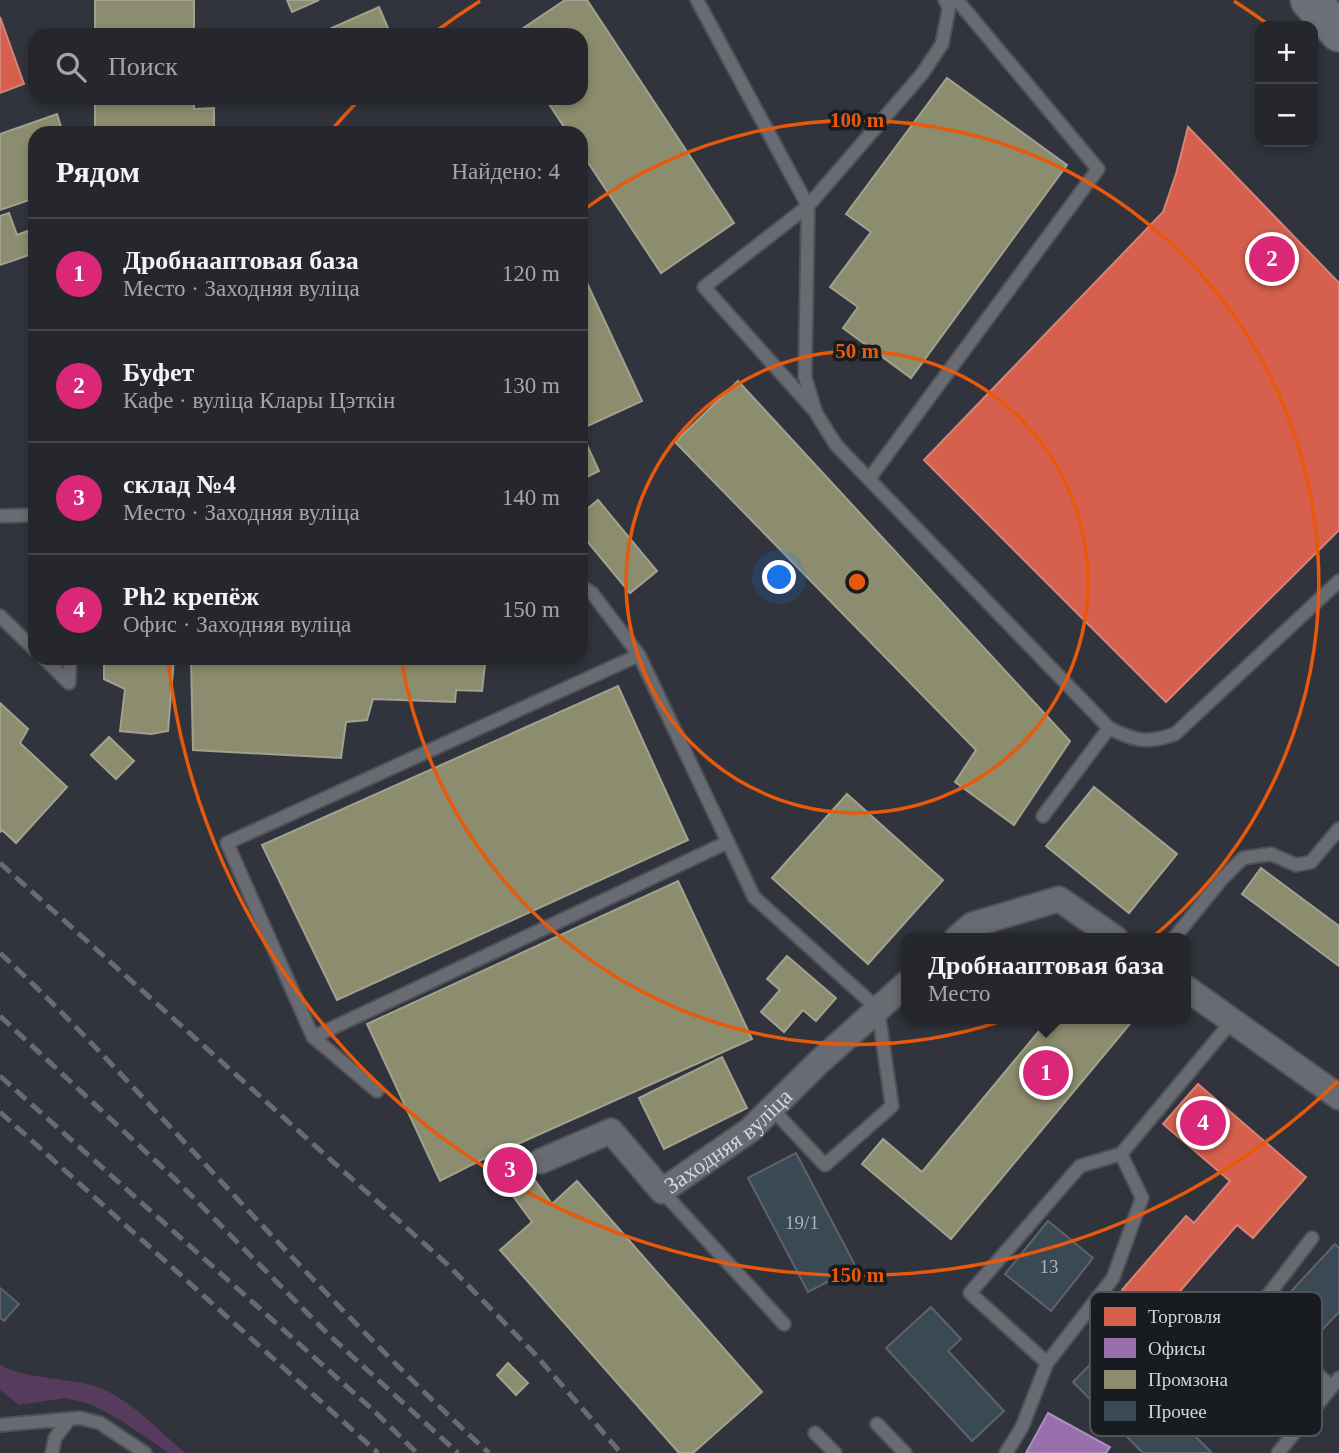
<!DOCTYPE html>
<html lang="ru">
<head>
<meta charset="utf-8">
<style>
  body { margin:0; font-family:"Times New Roman",serif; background:#2d2f35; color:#f1f3f6 }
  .controls { position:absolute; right:21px; top:21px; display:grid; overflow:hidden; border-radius:14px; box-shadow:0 4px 10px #0003 }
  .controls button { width:63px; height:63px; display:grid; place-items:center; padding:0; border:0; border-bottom:2px solid #424449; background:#25272d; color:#f1f3f6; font:35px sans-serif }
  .you { position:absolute; left:780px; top:578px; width:24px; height:24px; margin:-18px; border:5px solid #fff; border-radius:50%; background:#1a73e8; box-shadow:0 0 0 10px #1a73e833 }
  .badge { display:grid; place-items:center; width:46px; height:46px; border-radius:50%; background:#db2777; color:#fff; font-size:23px; font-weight:700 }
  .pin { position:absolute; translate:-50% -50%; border:4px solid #fff; box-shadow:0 2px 7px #0006 }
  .popup { position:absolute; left:901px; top:933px; width:290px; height:91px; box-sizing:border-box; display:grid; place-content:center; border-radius:14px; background:#25272d; filter:drop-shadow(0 2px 5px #0005); font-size:23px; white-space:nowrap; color:#a3a5aa }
  .popup b { font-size:26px; color:#f1f3f6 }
  .popup::after { content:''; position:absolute; left:50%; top:100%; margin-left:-14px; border:14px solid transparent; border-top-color:#25272d }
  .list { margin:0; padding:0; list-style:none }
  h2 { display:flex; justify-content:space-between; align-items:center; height:91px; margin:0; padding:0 28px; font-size:30px }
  h2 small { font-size:23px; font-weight:400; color:#a3a5aa }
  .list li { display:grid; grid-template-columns:46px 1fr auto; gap:21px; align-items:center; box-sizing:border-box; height:112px; padding:0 28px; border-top:2px solid #424449 }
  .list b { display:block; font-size:26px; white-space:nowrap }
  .list p { margin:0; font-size:23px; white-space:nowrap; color:#a3a5aa }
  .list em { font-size:23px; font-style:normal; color:#a3a5aa }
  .icon { flex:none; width:38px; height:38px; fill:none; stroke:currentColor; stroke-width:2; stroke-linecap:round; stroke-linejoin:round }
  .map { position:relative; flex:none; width:1339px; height:1453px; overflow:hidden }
  .search { position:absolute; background:#25272d; box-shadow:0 4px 10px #0003; left:28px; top:28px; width:560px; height:77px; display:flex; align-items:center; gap:18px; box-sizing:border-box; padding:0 24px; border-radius:21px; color:#a3a5aa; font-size:26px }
  .panel { position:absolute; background:#25272d; box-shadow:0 4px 10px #0003; left:28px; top:126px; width:560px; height:539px; border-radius:21px }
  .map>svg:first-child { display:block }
</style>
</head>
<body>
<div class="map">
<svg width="1339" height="1453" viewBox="0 0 1339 1453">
  <rect width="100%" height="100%" fill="#31343c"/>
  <path fill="#563b5e" d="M0,1364C16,1378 70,1378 94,1386C129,1397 158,1430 185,1453H169L122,1421L91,1404L65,1398L19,1405L0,1390Z"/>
  <path fill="#d6604d" stroke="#d58378" stroke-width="2" d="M0,17L24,84L0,93Z
    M1188,127L1339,283V530L1166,702L924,460L1163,212L1176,174Z
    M1198,1084L1306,1177L1253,1238L1237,1225L1156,1319L1122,1290L1186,1216L1194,1223L1230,1181L1163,1124Z"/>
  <path fill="#9970ab" stroke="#aa8fba" stroke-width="2" d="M1048,1413L1110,1447L1106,1453H1026Z"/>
  <path fill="#8c8c6e" stroke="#a1a290" stroke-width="2" d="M95,0H194V35H95Z
    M287,0H319L292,12Z
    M565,0H587L734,223L661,273L581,152V133H568L545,98H581V35H513Z
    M379,7L391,35H316Z
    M947,78L1067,165L911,378L843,328L858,307L830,287L871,232L846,214Z
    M95,98H194V109L214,108V133H95Z
    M57,114L63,133H35V198L0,210V134Z
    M9,213L17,235L33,229L35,253L0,265V216Z
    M581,270L642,401L581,429Z
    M738,381L1070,741L1014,825L955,782L976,750L675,442Z
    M581,432L599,471L581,480Z
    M598,500L657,571L630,593L581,534V514Z
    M104,658H174L168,731L151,734L120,731L125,689L104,679Z
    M191,658H458L485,664L482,691L456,690L455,702L373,699L367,720L346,722L341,758L193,750Z
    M618,686L688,840L337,1000L262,845Z
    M0,703L28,729L20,743L67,787L16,843L2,830L0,832Z
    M109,737L134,761L116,779L91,755Z
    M1094,787L1177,854L1129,913L1046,846Z
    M847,794L943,880L868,964L772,878Z
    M1261,868L1339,926V966L1242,894Z
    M678,881L752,1039L511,1147L552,1204L577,1181L762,1392L693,1453H679L500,1250L532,1222L485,1158L440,1181L367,1024Z
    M787,956L836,998L816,1021L803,1010L784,1032L761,1012L780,990L767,979Z
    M1049,1019H1134L951,1239L862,1164L883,1139L922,1172Z
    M722,1057L747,1108L664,1149L639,1098Z
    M508,1363L528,1383L516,1395L497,1375Z"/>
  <path fill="#394a55" stroke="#5f6369" stroke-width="2" d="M796,1153L856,1267L808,1292L748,1178Z
    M1048,1221L1093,1258L1051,1311L1005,1274Z
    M1335,1244L1339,1248V1312L1320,1332L1284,1299Z
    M0,1288L19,1304L4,1321L0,1318Z
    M931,1307L961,1339L948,1351L1004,1411L972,1441L886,1348Z
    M1110,1344L1165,1399L1205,1359L1238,1392L1194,1435L1211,1452L1210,1453H1143L1073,1382Z"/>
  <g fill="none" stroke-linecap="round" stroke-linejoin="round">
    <g stroke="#4f5157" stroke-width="16">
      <path id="lane" d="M697,0L808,206L922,74L942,44L949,8L945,0
        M808,206L805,377L816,413L836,445L1109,728C1135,741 1147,744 1175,734L1339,581
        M808,206L704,287L812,408
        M869,479L1098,169L957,0
        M0,516L35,515
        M581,586L592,593L639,655L754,897L878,1009L892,1106L825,1165L772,1109
        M0,616L35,650
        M44,658L69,683L70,658
        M1043,816L1109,728
        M1174,938L1222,879L1243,858L1271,854L1296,865L1311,862L1339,829
        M313,1037L728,842
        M377,1091L313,1037L227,843L639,655
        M662,1191L784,1324
        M1312,1238L1252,1316L1332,1387
        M1047,1363L1113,1278L1142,1198L1121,1154
        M877,1424L905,1453
        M0,1425L80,1418L100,1423L145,1453
        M815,1433L835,1453
        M52,1453L55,1438L68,1421
        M1006,1453L1022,1427L1047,1363L970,1293L1080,1166L1121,1154L1232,1021
        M1278,1453L1339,1378"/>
    </g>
    <g stroke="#4f5157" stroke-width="28">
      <g id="street">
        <path d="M957,938L972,925L1059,899L1115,938"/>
        <path d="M1186,988L1339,1097"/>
        <path id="s1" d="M541,1161L611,1131L662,1191L750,1130L819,1062L906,984"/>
      </g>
    </g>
    <g stroke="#4f5157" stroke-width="42">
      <path id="primary" d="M1310,0L1339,32"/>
    </g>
    <use href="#lane" stroke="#686b71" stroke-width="12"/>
    <use href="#street" stroke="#686b71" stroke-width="24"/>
    <use href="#primary" stroke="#6d707a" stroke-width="38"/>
    <path stroke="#696b72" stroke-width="5" stroke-dasharray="14 7" stroke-linecap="butt" d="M0,863L448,1265L534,1353L621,1453
      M0,953C61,1009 117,1070 174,1131C277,1241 378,1352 489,1453
      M0,1016L175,1179L329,1335L458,1453
      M0,1076L373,1410L417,1453
      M0,1112L378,1453"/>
  </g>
  <g fill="none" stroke="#e8590c" stroke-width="3.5">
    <circle cx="857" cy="582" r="231"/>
    <path d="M582 211A462 462 0 1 1 401 658"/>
    <path d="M1338 1081A693 693 0 0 1 168 660M330 132A693 693 0 0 1 358 101M435 32A693 693 0 0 1 480 1M1234 1A693 693 0 0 1 1269 25"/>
  </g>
  <g text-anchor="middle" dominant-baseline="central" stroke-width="7" stroke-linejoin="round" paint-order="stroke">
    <g font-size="19" fill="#acb3bc">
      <text x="802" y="1222">19/1</text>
      <text x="1049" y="1266">13</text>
    </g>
    <g font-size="23" fill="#d2d6de" stroke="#181b20">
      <text stroke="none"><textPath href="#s1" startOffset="238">Заходняя вуліца</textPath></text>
    </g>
  </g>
  <rect x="1090" y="1292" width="232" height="144" rx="10" fill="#181b20" stroke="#505359" stroke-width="2"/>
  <rect x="1104" y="1307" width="32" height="19" fill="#d6604d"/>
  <rect x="1104" y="1338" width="32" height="20" fill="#9970ab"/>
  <rect x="1104" y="1370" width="32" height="19" fill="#8c8c6e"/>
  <rect x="1104" y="1401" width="32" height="20" fill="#394a55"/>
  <g font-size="19" fill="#d2d6de">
    <text x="1148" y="1323">Торговля</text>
    <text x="1148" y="1355">Офисы</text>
    <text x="1148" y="1386">Промзона</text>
    <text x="1148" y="1418">Прочее</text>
  </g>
  <circle cx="857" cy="582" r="10" fill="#e8590c" stroke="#181b20" stroke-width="3.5"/>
  <g font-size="21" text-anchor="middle" font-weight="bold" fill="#e8590c" stroke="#181b20" stroke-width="7" stroke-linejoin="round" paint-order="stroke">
    <text x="857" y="127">100 m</text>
    <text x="857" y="358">50 m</text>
    <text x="857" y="1282">150 m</text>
  </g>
</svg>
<div class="controls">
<button>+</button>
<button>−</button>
</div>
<div class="you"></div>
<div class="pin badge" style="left:1046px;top:1073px">1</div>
<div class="popup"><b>Дробнааптовая база</b>Место</div>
<div class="pin badge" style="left:1272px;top:259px">2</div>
<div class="pin badge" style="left:510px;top:1170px">3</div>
<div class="pin badge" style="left:1203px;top:1123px">4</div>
<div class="search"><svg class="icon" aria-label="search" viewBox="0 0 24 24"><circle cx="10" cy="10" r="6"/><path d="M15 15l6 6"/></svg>Поиск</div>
<section class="panel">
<h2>Рядом<small>Найдено: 4</small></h2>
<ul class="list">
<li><span class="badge">1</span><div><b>Дробнааптовая база</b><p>Место · Заходняя вуліца</p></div><em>120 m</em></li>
<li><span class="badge">2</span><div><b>Буфет</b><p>Кафе · вуліца Клары Цэткін</p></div><em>130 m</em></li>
<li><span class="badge">3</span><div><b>склад №4</b><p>Место · Заходняя вуліца</p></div><em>140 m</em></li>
<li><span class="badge">4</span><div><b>Ph2 крепёж</b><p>Офис · Заходняя вуліца</p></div><em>150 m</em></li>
</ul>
</section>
</div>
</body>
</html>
